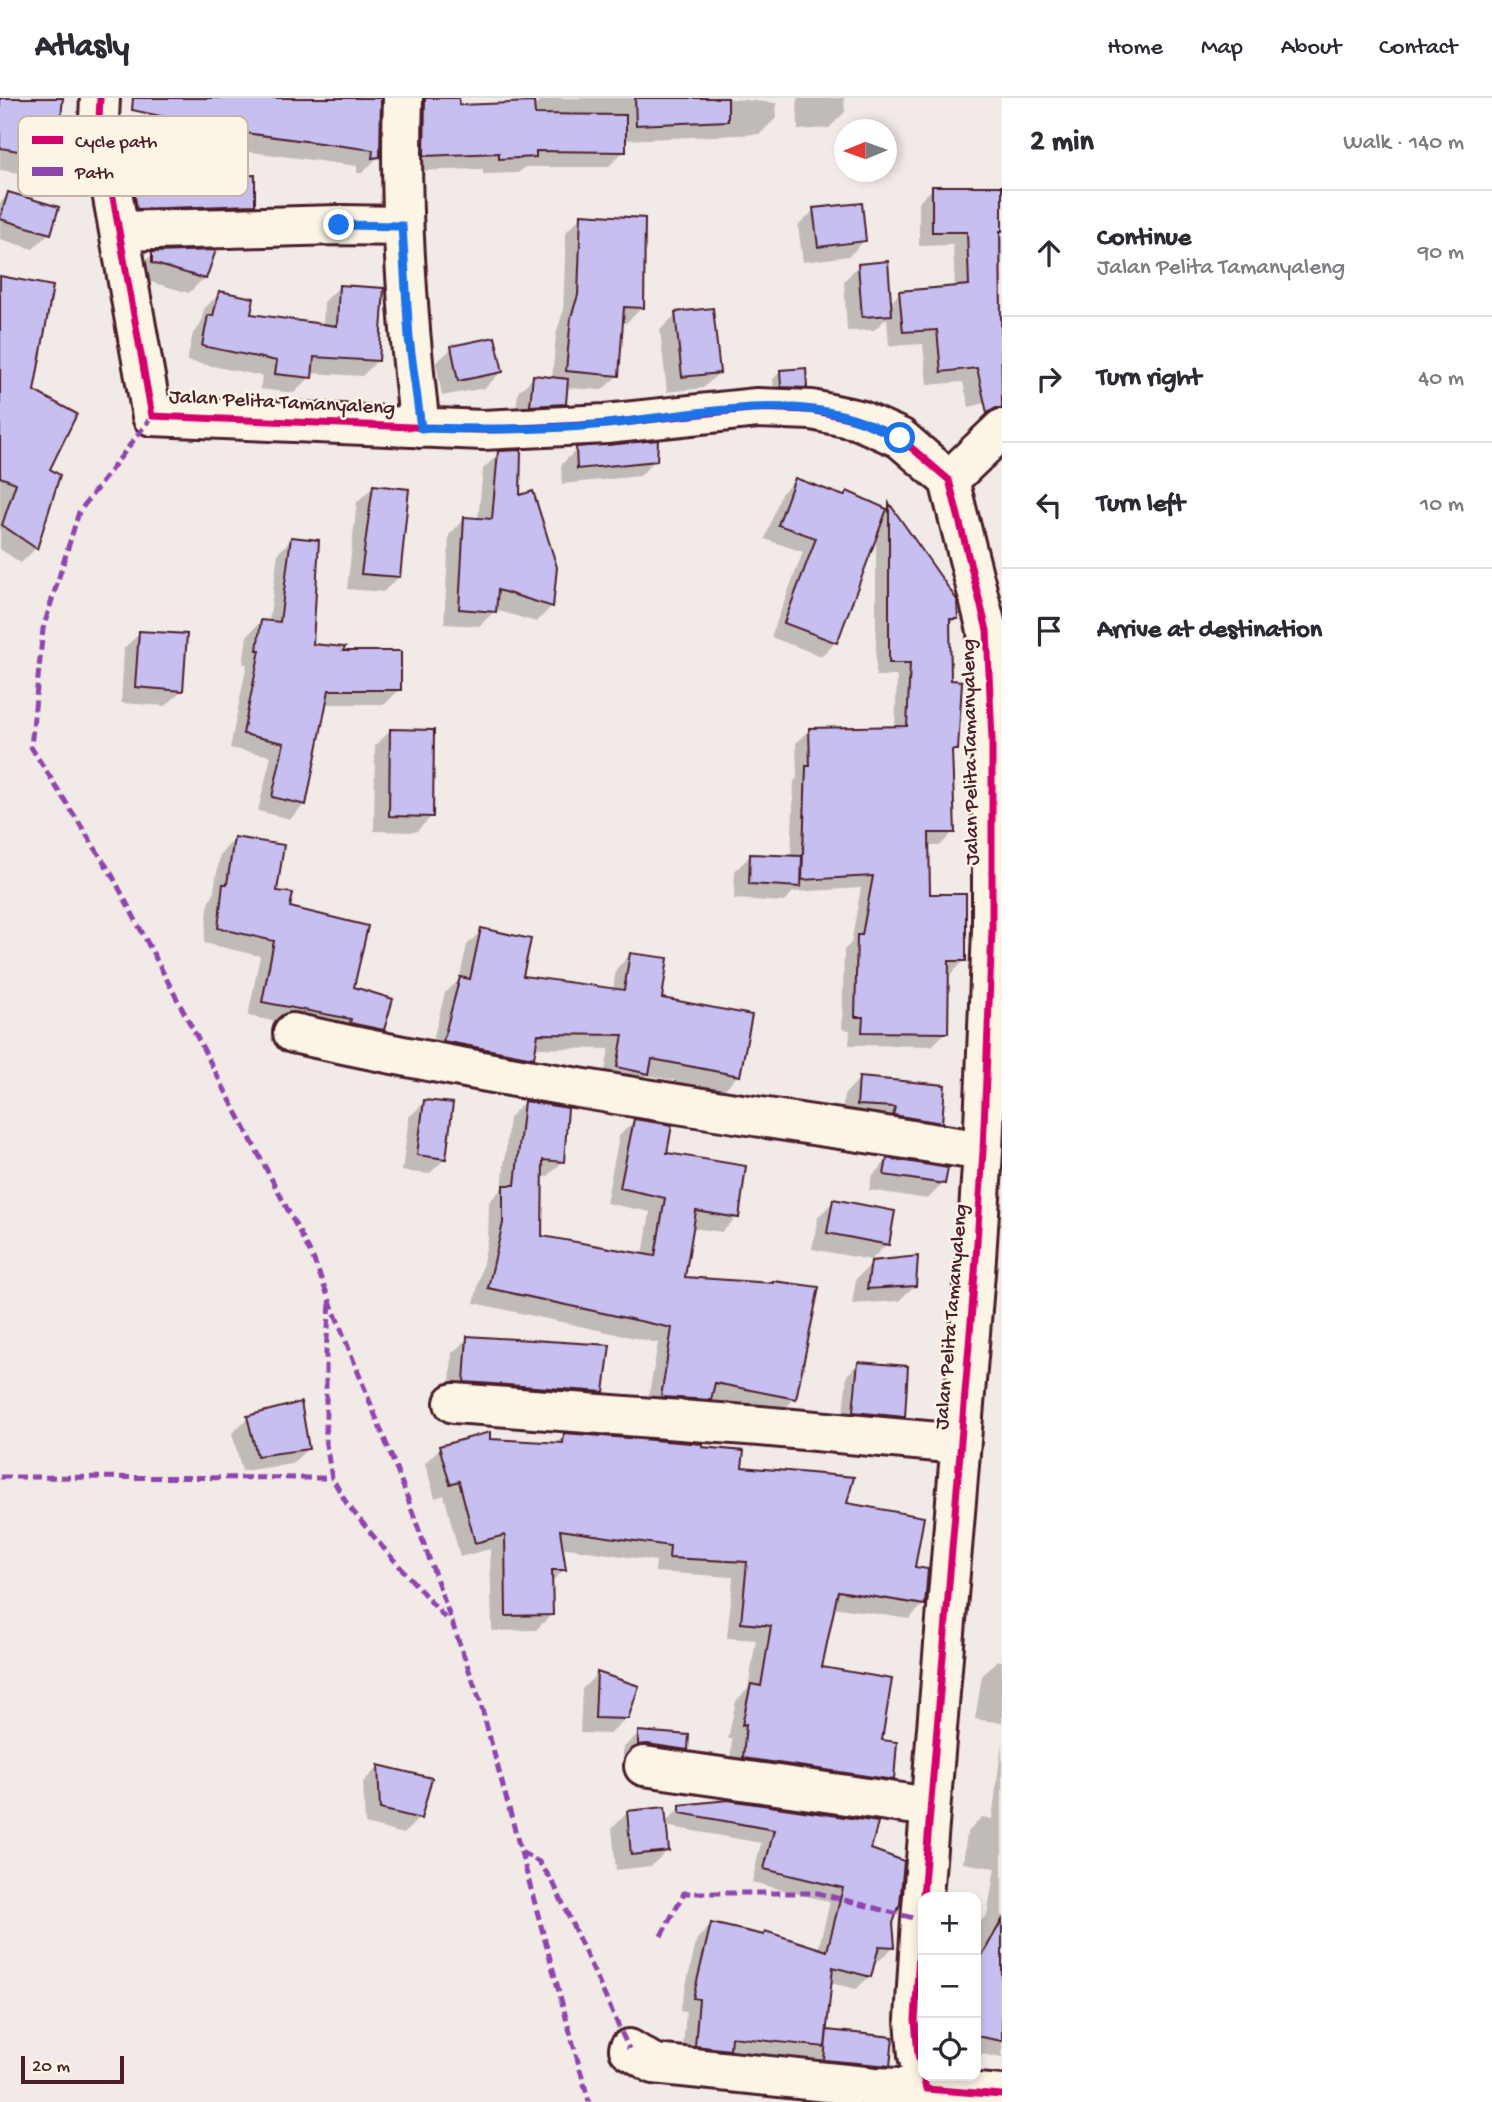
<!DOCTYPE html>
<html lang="en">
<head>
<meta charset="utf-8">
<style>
  body { margin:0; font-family:"Gochi Hand",sans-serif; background:#f7f7f7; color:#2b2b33 }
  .controls { position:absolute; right:21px; bottom:21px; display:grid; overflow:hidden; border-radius:14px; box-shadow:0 4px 10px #0003 }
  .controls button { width:63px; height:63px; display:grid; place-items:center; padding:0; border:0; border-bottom:2px solid #e1e1e2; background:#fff; color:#2b2b33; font:35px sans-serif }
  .compass { position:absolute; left:834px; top:21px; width:63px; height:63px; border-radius:50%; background:#fff; box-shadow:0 4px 10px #0003; rotate:269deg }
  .scale { position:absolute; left:21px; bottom:18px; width:103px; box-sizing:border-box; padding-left:7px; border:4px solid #4a1f2b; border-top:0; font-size:19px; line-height:24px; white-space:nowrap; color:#4a1f2b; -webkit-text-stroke:5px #fcf5e5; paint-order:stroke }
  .stop { position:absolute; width:21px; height:21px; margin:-16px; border:5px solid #1a73e8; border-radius:50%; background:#fff }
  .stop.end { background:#1a73e8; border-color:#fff; box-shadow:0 2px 7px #0008 }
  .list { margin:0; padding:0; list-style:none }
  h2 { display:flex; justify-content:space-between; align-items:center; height:91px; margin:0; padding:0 28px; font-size:30px }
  h2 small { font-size:23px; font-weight:400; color:#7c7c81 }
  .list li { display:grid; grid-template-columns:46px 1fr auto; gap:21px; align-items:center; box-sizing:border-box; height:126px; padding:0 28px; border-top:2px solid #e1e1e2 }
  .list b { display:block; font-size:26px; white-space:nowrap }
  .list p { margin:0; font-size:23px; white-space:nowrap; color:#7c7c81 }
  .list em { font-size:23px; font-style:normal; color:#7c7c81 }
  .icon { flex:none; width:38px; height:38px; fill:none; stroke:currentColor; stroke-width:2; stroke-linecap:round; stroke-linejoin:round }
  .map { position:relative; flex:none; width:1002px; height:2004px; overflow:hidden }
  header { display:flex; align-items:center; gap:42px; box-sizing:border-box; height:98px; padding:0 35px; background:#fff; border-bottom:2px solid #e1e1e2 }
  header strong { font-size:33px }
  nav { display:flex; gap:38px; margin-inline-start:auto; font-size:24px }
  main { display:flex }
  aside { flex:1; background:#fff }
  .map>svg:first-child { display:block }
</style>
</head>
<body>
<header>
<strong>Atlasly</strong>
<nav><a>Home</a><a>Map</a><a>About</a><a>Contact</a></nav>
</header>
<main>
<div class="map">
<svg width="1002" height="2004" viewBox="0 0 1002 2004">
  <rect width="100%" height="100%" fill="#f2eae7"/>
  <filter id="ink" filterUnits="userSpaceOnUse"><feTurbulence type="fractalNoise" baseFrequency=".0143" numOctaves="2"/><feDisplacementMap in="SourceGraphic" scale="14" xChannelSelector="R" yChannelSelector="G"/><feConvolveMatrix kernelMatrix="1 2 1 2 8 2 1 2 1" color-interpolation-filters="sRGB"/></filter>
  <g filter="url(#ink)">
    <path fill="#0003" fill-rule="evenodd" d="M0,0H62L59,20L65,60L46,79L0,72Z
      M155,0H379L378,59L362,75H357V68L213,49L147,34Z
      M401,0H457V8L538,6V0H723L776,5V20L760,36L624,42V53L608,69H525L518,75L483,76V71L409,73Z
      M797,0H844L845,14L829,30L798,32Z
      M134,84L253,107L230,130L115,133L111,107Z
      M1002,89V301L969,309L963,284L927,287L923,246L889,248L887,220L874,232L847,233L844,183L859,167L889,206L900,195L955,190L953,147L919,148V104L933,90Z
      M9,96L49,135L33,151L0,141V105Z
      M814,112L864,143L849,158L803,164L798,128Z
      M582,118L642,210L626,225H621L618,277L602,292L565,290L564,305L548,321L515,323L518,294L534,279L552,281L556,236L563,214L566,134Z
      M153,156L204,180L189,195L137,180V171Z
      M0,180L32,294L48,372L58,378L36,450L21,465L0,451Z
      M340,188L378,262L362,278L310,275V279L294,295L260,291L262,278L187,263L193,235L200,228L204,211L220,195L248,218L323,228L324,204Z
      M676,216L719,275L703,290L667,294L660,232Z
      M452,250L501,274L485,290L442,298L436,265Z
      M780,274L805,289L798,297L774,296L773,281Z
      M577,351L655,362L640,378L562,386L561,367Z
      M499,355L518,400L552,508L536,524L496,512L479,528L444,526L449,437L464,421L478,422L483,371Z
      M795,382L843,399L847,395L885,412L889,408L955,503L956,520L948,528L949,584L956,651L951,657L953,734L940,748H927L928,798L964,863L951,876H947L946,934L932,948L849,947L850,932L842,931L844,852L851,845L861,790L793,794L784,804L734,801L735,773L751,757L791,759L794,683L797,680L796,645L810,631L895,630L897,578H876V436L836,544L821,558L771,539L803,454L765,441L781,396Z
      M373,389L399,479L383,494L347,491L357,404Z
      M292,441L311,548L341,555L399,592L385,606H325L304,707L290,721L258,713L271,658L230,650L247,566H243L247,538L261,523L269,524L278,455Z
      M140,535L182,592L166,608L121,605L124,550Z
      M391,632L431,719L416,734L374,733L375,648Z
      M235,741L382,931L367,946L337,936L248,918L260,858L204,845L209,803L213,798L220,756Z
      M482,832L521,880L613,892L616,871L631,856L660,902L738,977L724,992L646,977L633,990L603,984L609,951L534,950L532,959L517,974L429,957L445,895L459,882L467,847Z
      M859,981L940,1024L925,1039L842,1022L844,997Z
      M425,1004L445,1061L429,1076L402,1073L409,1019Z
      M524,1004L562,1064L547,1079L541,1078L540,1139L643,1157L650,1114L606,1105L619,1038L634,1023L665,1056L737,1119L722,1134L692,1130L683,1180L795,1300L780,1315L710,1302L695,1317L646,1313L658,1245L474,1205L488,1141L489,1104L502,1090L509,1020Z
      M887,1062L943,1085L928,1101L869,1092L872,1078Z
      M834,1103L887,1146L871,1162L812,1151L818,1119Z
      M872,1165L914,1188L899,1203L852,1206L856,1181Z
      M468,1240L603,1294L587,1309L449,1299L452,1255Z
      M859,1265L903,1318L891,1330L842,1326L847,1277Z
      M248,1320L307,1351L292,1366L242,1373L232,1335Z
      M565,1337L700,1351L740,1371L845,1406L913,1470L924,1506L909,1521L833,1509L819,1570L880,1644L892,1681L877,1696L729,1675L732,1641H728L736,1603L748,1591L756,1542L727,1540L733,1479L655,1474L656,1463L560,1449L564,1472L551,1484V1517L536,1532L492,1533L490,1451L460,1459L444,1397L435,1400L425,1365L440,1350L488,1343L555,1346Z
      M997,1562L1002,1563V1625L975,1621L982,1578Z
      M597,1576L626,1620L610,1636L580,1635L582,1591Z
      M639,1635L686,1651L671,1667L623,1662V1650Z
      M1002,1645V1960L976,1955V1828L987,1817L995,1770L963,1765L967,1735L982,1719L992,1721Z
      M378,1669L419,1720L404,1736L365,1726L363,1684Z
      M681,1709L869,1752L892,1825L893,1849L880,1862H874L870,1878L856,1891L830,1885L824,1938L828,1934L889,1967L873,1983L809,1977L811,1962L727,1953L715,1965L682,1961L686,1914L680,1913L697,1841L711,1827L762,1839L766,1835L818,1852L830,1804L752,1784L761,1745L665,1728L667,1753L651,1768L616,1772L612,1730L627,1715L665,1725ZM722,1936L814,1946V1949L722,1939Z"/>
    <path fill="#c8bff1" stroke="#4a1f2b" stroke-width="2" d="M0,0H63L61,19L73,21L67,61L0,50Z
      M133,0H381L380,59L372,60L373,52L230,33L132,12Z
      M425,0H459V7L534,4L535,16L626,17V54L536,53V59L499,61V55L424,58Z
      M635,0H728V23L636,27Z
      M255,77V107L137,111L133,87V82Z
      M932,88H1002V133H1000L1002,310H996L987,315L977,270L941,274L937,232L903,234L899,193L969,187L967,134H932Z
      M8,94L59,109L51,136L0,121Z
      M862,105L866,143L818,149L813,110Z
      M581,116L645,120L644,210L624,209L619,278L566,273L571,219L578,197Z
      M216,152L206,181L152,165V154Z
      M888,163L892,217L862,219L858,166Z
      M0,178L53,188L34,293L77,316L50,371L60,377L37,451L2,427L16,385L0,379Z
      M339,187L384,190L379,263L314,259L312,280L275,276L277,263L202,248L208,217L213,218L219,193L254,200L251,216L337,228Z
      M713,210L720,275L682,279L675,214Z
      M495,239L503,274L458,283L451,248Z
      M806,270L807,290L781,289L780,272Z
      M533,277L568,281L566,306L530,308Z
      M658,342L657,363L577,371L576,349Z
      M521,352L520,397L533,393L557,469L553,509L498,492L496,514L459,511L464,419L492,421L498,353Z
      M795,380L844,398L847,393L887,411L837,545L784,525L816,440L778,427Z
      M373,387L409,391L400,479L361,476Z
      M889,405L957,502L958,521H950L951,582L962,583L958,652H952L955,735H929L930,796H966V863H949L948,935L862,934L863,919H855L857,837H862L873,778L802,782L806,668H810L809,630L907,628L910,565H889Z
      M291,439L319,442L313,546L345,549L343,553H401V592H329L306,707L272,699L284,645L243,636L260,552H257L261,522L280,524Z
      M139,533L187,536L183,593L135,589Z
      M390,631L434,632L433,719L389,718Z
      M234,739L284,747L277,793L293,795L290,809L368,828L354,889L393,901L384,932L350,925L351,921L262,904L274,843L218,830L223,786H227Z
      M750,756L802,758L801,789L749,786Z
      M481,830L531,841L523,878L624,892L630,855L668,860L662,900L752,917L740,978L652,961L649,976L617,969L623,937L538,936L534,960L443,943L460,879L470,881Z
      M859,979L945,987L942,1025L893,1017L895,1009L857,1007Z
      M424,1002L453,1005L446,1061L417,1057Z
      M524,1003L568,1010L564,1064L543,1062L542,1138L655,1158L665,1100L620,1090L634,1021L672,1027L667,1055L746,1068L739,1120L696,1113L685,1179L773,1185V1183L819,1189L796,1301L715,1285L711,1302L661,1299L672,1230L488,1190L503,1125V1087H515Z
      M887,1060L948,1070L945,1086L884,1077Z
      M833,1101L895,1113L889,1147L827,1135Z
      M918,1158L916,1188L867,1191L871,1163Z
      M467,1238L610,1247L604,1294L464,1284Z
      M858,1264L908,1268L905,1319L853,1314Z
      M301,1304L309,1351L257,1358L247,1318Z
      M490,1334V1341L563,1345L564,1335L703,1346L702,1349L744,1353L742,1369L854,1379L847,1405L924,1419L915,1469L928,1471L925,1507L838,1493L822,1569L892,1581L882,1642L897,1644L894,1682L743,1660L746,1626L742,1627L751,1586L761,1588L771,1528L741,1525L747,1464L669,1460L670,1448L560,1432L566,1472H552L553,1517L506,1518L505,1437L475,1445L459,1383L450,1386L439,1348Z
      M597,1574L639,1588L628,1621L595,1620Z
      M638,1633L689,1637L688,1652L647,1646L638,1647Z
      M378,1667L432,1680L421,1721L380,1711Z
      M728,1702L878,1724L871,1751L904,1763L900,1806L893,1825L895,1849L879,1848L871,1879L833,1869L825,1949L731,1939L730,1952L695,1948L699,1901L693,1900L711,1825L764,1837L765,1833L827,1853L843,1790L764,1771L774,1732L680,1715V1707Z
      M665,1709L669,1753L631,1757L627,1713Z
      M1002,1822V1943L976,1938V1868Z
      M827,1932L893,1939L890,1968L824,1962Z"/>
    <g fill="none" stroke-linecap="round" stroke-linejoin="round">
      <g stroke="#4a1f2b" stroke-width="44">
        <path id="minor" d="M100,0L99,21L152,318L483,332L606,326L757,310L812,312L859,322L900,340L949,382L987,532L992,641V832L983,1053L975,1175L921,1822L915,1922L918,1957L926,1991L1002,1997
          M403,0C399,111 407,220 420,330
          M120,133L339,127L402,128
          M949,382L1002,331
          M293,935C521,986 753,1017 983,1053
          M454,1305L760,1328L960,1346
          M644,1668L930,1709
          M629,1951L654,1966L874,1989L926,1991"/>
      </g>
      <use href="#minor" stroke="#fcf5e5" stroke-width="38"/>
      <path stroke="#8e44ad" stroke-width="5" stroke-dasharray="10 5" stroke-linecap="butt" d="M152,318L79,414L43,531L31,649L112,777L313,1160L405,1393L479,1600L589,2004
        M330,1206L326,1252V1346L332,1380L347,1406L379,1445L446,1521
        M0,1379L332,1380
        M521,1754L539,1764L553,1784L629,1951
        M661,1838L684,1795H818L921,1822"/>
      <g stroke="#fcf5e5" stroke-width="11">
        <path id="cycleway" d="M100,0L99,21L152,318L483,332L606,326L757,310L812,312L859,322L900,340L949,382L987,532L992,641V832L983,1053L975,1175L921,1822L915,1922L918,1957L926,1991L1002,1997"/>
      </g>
      <use href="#cycleway" stroke="#d6006c" stroke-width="7"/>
    </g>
  </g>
  <g fill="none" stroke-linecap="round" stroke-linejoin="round" filter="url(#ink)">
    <path stroke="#1a73e8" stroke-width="9" d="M339,127L402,128L409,240L421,330C483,332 545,332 607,326C684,318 786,295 861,323C874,328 887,334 900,340"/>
  </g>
  <g text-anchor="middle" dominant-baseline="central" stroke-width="5" stroke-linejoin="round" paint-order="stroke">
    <g font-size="21" fill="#4a1f2b" stroke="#fcf5e5">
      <text transform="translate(282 306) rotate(3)">Jalan Pelita Tamanyaleng</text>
      <text transform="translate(972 654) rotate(-91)">Jalan Pelita Tamanyaleng</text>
      <text transform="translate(953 1219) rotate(-85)">Jalan Pelita Tamanyaleng</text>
    </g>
  </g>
  <rect x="18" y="18" width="230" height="80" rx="10" fill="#fcf5e5" stroke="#c7b5ad" stroke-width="2"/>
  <rect x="32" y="38" width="31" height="8" fill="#d6006c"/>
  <rect x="32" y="69" width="31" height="9" fill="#8e44ad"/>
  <g font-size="19" fill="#4a1f2b">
    <text x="75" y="49">Cycle path</text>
    <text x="75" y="80">Path</text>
  </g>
</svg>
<div class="controls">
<button>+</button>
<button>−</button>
<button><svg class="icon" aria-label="locate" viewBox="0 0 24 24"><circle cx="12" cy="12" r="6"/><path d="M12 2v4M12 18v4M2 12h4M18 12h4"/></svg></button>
</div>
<svg class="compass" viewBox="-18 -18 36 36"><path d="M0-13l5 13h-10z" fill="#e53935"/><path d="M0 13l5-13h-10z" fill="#7c7c81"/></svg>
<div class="scale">20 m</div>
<div class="stop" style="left:900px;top:340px"></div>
<div class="stop end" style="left:339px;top:127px"></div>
</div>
<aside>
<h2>2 min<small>Walk · 140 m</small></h2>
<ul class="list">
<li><svg class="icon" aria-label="ahead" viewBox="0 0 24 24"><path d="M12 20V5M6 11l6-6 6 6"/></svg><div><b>Continue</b><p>Jalan Pelita Tamanyaleng</p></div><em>90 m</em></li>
<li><svg class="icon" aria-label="right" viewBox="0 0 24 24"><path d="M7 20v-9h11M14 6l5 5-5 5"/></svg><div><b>Turn right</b></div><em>40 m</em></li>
<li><svg class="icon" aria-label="left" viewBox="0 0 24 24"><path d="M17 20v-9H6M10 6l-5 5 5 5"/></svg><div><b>Turn left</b></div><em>10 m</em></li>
<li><svg class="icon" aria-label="arrive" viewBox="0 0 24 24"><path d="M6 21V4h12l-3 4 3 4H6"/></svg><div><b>Arrive at destination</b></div></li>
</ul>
</aside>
</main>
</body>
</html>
